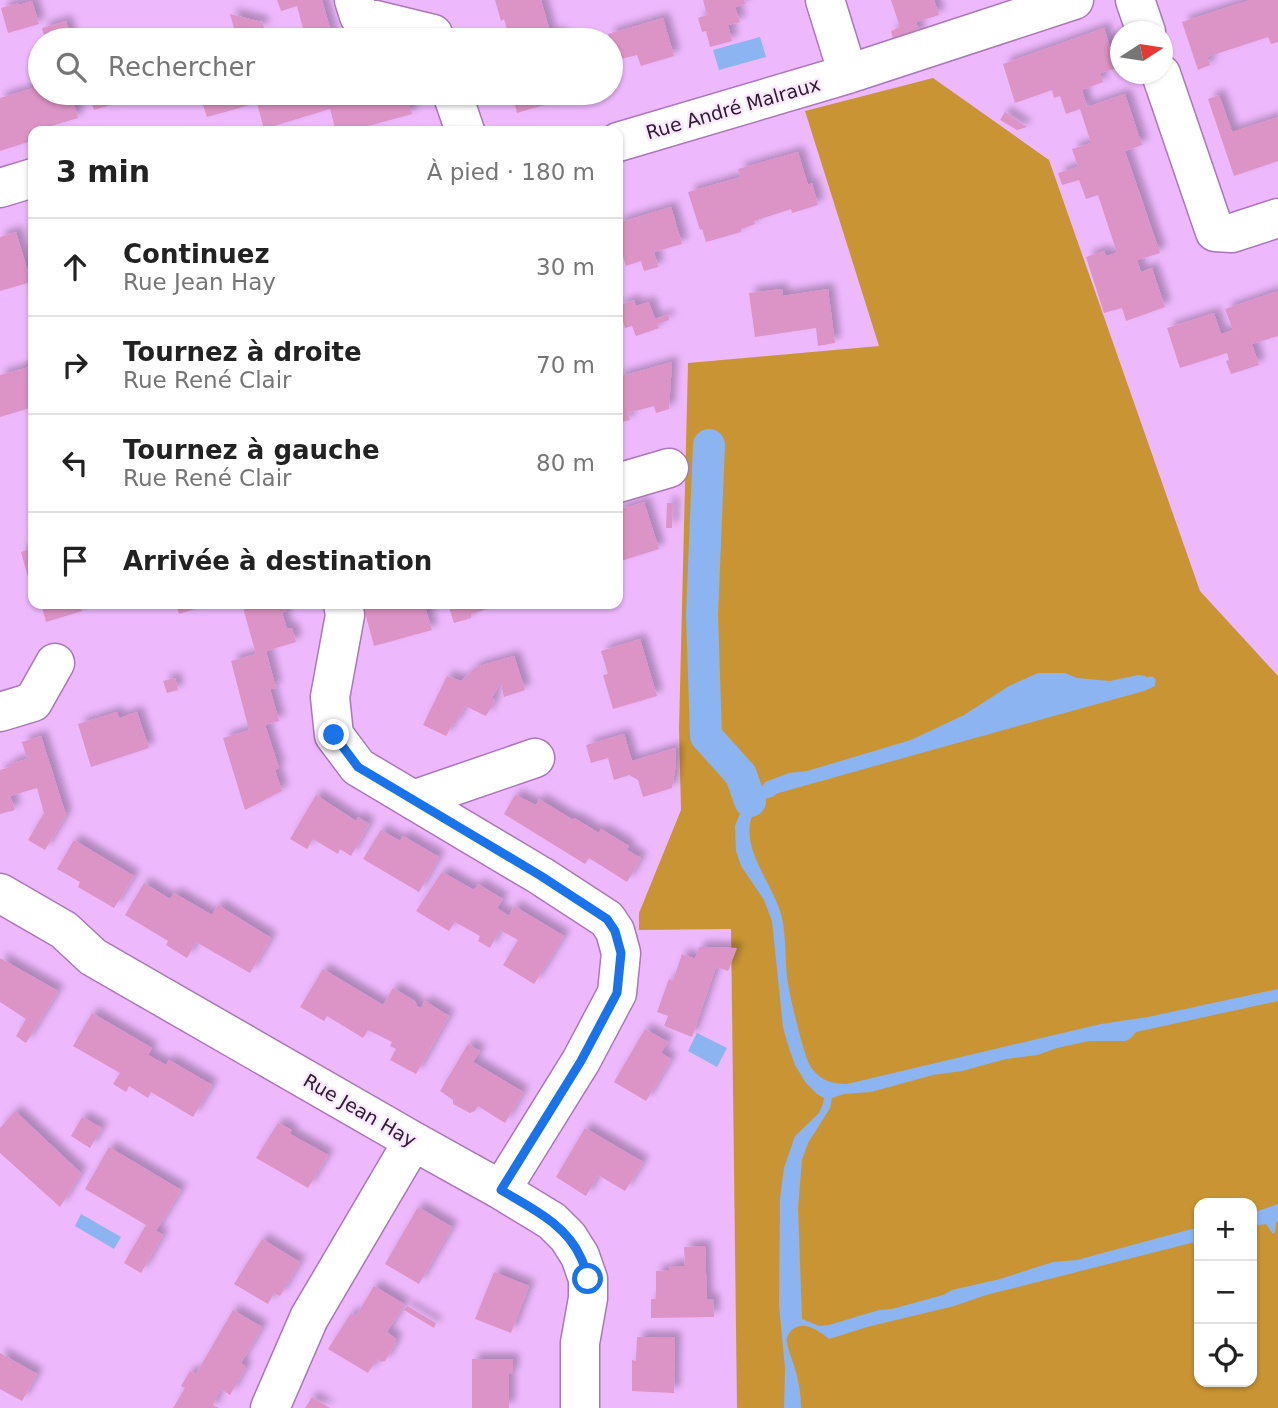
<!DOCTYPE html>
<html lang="fr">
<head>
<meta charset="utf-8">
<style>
  body { margin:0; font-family:"DejaVu Sans",sans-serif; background:#f2f2f2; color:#222 }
  .controls { position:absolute; right:21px; bottom:21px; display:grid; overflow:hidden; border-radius:14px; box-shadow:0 2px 5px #0004 }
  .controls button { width:63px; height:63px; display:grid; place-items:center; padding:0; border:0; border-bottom:2px solid #e0e0e0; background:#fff; color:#222; font:35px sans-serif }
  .compass { position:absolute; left:1110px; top:21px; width:63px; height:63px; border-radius:50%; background:#fff; box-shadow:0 2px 5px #0004; rotate:78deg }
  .stop { position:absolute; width:21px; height:21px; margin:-16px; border:5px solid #1a73e8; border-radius:50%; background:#fff }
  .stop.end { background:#1a73e8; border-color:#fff; box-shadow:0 2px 7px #0008 }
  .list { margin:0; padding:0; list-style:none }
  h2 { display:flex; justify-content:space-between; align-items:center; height:91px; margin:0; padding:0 28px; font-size:30px }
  h2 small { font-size:23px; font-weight:400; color:#767676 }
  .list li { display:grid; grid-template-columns:46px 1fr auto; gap:21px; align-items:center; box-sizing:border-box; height:98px; padding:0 28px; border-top:2px solid #e0e0e0 }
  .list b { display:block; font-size:26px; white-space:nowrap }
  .list p { margin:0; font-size:23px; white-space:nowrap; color:#767676 }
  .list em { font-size:23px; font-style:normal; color:#767676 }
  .icon { flex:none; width:38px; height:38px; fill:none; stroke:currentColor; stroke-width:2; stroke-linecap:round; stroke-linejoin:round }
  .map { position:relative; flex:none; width:1278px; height:1408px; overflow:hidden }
  .search { position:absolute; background:#fff; box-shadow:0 2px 5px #0004; left:28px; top:28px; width:595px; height:77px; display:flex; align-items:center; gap:18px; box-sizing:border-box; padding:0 24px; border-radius:38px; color:#767676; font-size:26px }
  .panel { position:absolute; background:#fff; box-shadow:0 2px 5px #0004; left:28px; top:126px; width:595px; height:483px; border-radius:14px }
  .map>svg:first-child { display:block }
</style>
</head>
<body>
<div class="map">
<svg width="1278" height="1408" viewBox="0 0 1278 1408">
  <defs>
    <filter id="shadow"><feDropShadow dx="6" dy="-6" stdDeviation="3.5" flood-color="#0004"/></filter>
  </defs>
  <rect width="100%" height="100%" fill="#eeb8fd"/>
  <path fill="#c99534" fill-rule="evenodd" d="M933,78L1049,160L1200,591L1278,676V1408H737L731,929L639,930V913L681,810L679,729L688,363L879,346L805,111ZM1199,1203H1252V1382H1199Z"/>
  <path fill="#8cb4f1" d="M760,37L766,57L719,70L713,50Z
    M1038,673H1065L1077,678L1110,681L1138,675L1145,676L1155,684V686L1144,691L1115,699L778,793L772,797L762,799C728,839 773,879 782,918C786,937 785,958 787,977C790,999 796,1019 801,1040C804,1049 807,1063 813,1070C822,1081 833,1084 847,1084L1101,1024L1148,1017L1278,989V1001L1136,1032L1130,1039L1125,1041H1089L1057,1048L1037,1055L1006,1059L962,1071L933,1075L871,1092L844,1094L832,1098L830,1108L808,1143L802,1160L798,1208L802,1319L819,1326L829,1325L879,1310L892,1309L943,1295L952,1290L1000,1279L1053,1262L1077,1260L1199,1227V1241L986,1295L954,1306L867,1327L829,1339C819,1331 802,1318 790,1332C788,1335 786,1338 787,1342C788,1351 793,1361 795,1369C799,1382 801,1395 801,1408H784L785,1368L779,1305L780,1198L784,1168L795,1136L819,1113L823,1104L824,1098L817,1094L806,1083L795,1065L788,1045L783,1027L772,921L764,900L741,866L736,851L735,826L743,806L756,797L765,782L789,773L807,771L911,740L964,715L1009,686Z
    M697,1033L727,1048L717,1067L688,1051Z
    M1278,1204V1221L1276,1223L1275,1232L1273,1234L1266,1224L1252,1226V1213Z
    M81,1214L121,1237L114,1249L75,1226Z"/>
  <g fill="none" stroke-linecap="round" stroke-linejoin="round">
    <path stroke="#8cb4f1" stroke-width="9" d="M760,798L769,791L1151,681"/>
    <path stroke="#8cb4f1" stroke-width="32" d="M709,445L702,615L706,736L741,775L750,801"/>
  </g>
  <path fill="#dc93c5" filter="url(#shadow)" d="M277,0H322L333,39L304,32L297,6L281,11Z
    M495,0H541L551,35L559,32L561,40H517V38L510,40L504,19L501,21Z
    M703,0H744L745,4L735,7L740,22L728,25L732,41L710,47L706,31L702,32L698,18L707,15Z
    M891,0H934L939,15L916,22L920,34L894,43L891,31L900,27Z
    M1250,0H1278V42L1271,44L1268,37L1207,57L1210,65L1198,70L1182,22Z
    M32,1L39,24L8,33L1,8L19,3V5Z
    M230,14L262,22L264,28L236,35Z
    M663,18L674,56L641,66L637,55L616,60L608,34Z
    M66,21L72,40H45L42,28Z
    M1104,28L1117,68L1100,73L1103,82L1082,90L1087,107L1125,94L1142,145L1125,151L1160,253L1137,260L1141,272L1152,268L1165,307L1126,321L1122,308L1104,313L1086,257L1104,251L1106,256L1117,253L1098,195L1086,199L1079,180L1062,185L1058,173L1078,167L1072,149L1091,143L1080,109L1066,114L1060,96L1054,98L1052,90L1015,103L1003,64Z
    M40,86V93H71L78,118L28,133L31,141L0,151V98Z
    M89,93H149L94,110Z
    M199,93H342L343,94L347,93H405L412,114L361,128L362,131H336L330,109L264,129L257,103L207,117Z
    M512,93H567L568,98L517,113Z
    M1219,95L1232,132L1278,117V161L1234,176L1208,99Z
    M1005,112L1012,117L1027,127L1017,130L1000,120Z
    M798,152L808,185L812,183L818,205L792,213L791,209L754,221L755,224L741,229V232L706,242L702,229L700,230L688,192L741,177L738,169Z
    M671,207L682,244L654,252L658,267L644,271L641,261L626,266L618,240V223Z
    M16,232L31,282L0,291V237Z
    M782,289L783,296L828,289L835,343L818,346L816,328L755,337L749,293Z
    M1278,291V336L1252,344L1259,365L1231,374L1226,361L1229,360L1227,353L1180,368L1167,328L1214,313L1221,334L1233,330L1225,309Z
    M634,300L636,306L649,302L655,319L668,315L669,320L657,324L659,328L636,336L632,326L625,328L618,306Z
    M672,362L669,409L656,413L654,406L628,413L630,420L618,423V377Z
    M33,366V407L0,417V375Z
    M644,502L659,549L618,562V510Z
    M667,503H673L672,528H666Z
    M33,548V583L30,584L21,552Z
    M41,604H79L82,611L46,622Z
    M176,604H194L195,609L179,614Z
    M242,604H285L287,611L282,613L287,629L292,628L296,642L266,651L276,688L270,689L279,721L265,725L279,768L275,770L282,791L245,810L223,738L249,730L231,661L256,654Z
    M370,604H424L432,630L374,646L364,609L371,607Z
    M448,604H503L471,614V618L454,623Z
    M640,639L657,696L613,709L603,675L608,674L601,651Z
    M514,656L525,690L504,697L501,684L499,685L492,698L495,700L486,716L465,706L455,724L453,723L446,736L423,725L447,676L461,681L476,667Z
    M175,678L178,690L167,693L163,681Z
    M117,712L119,718L137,712L149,748L91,767L78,724Z
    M624,734L632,761L675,748L676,764L672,788L643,797L638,780L629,775L614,780L608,758L591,763L586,745Z
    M41,736L66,815L45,850L28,840L44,813L37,788L10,796L15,810L0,814V770L10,767L9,764L27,759L22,742Z
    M316,795L356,821L358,817L369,824L351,856L340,849L338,854L313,839L307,849L290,839Z
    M515,795L536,805L539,799L573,820L574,818L599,833L601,829L629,846L627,850L641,858L627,882L589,858L585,864L504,814Z
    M381,830L400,841L403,836L439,857L419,892L363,859Z
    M74,840L134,876L114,908L78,887L80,882L57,869Z
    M442,872L474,890L478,884L503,899L497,908L509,916L514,906L564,936L534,984L503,965L518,940L500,930L490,948L478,941L480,936L455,922L449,931L416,911Z
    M144,883L170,899L174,893L212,915L218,905L271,938L250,973L196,942L187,958L166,945L168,941L125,915Z
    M699,947L737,948L728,971L716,967L692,1037L664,1026L668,1016L657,1012L669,979L673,981L682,954L695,959Z
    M0,958L58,991L26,1043L16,1036L26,1019L0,1002Z
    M323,969L383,1005L393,988L415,1001L417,1006L421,1008L425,1001L449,1016L416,1074L390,1060L396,1049L390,1046L392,1042L368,1030L363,1038L327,1016L324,1021L300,1007Z
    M92,1013L152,1048L148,1055L166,1065L169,1060L212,1085L193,1117L151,1092L148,1098L129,1086L126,1092L113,1084L120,1073L73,1046Z
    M645,1029L668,1042L661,1053L671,1059L646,1101L614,1082Z
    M468,1044L480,1051L473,1062L523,1092L505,1123L478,1106L475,1111L470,1113L453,1104V1100L440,1091Z
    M15,1111L81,1173L60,1207L0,1153V1128Z
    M82,1117L102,1128L90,1148L71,1136Z
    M278,1123L292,1130L290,1134L328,1155L308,1188L256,1158Z
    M585,1128L643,1162L625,1191L598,1175L586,1196L556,1177Z
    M109,1147L181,1190L156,1231L163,1235L141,1273L124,1263L146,1225L85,1189Z
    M418,1207L452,1227L419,1284L385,1264Z
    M262,1239L300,1262L280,1296L274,1293L268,1304L234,1284Z
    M705,1246L707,1299H713L714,1317L651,1318V1299H656V1271L669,1270V1266H685L684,1247Z
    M494,1272L529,1286L511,1333L475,1319Z
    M374,1286L404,1304L387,1332L395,1338L396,1342L385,1361L381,1362L377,1359L368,1373L328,1349L351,1313L356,1316Z
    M407,1306L436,1323L434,1328L404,1310Z
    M233,1310L262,1327L241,1363L246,1367L230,1395L221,1389L213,1405L219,1408H173L185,1388L181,1386L190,1371L196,1374Z
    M637,1337H675L674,1393L632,1391V1360L636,1361Z
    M0,1353L37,1374L22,1401L0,1389Z
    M472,1359H513V1374L509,1373V1408H472Z
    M312,1397L330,1408H305Z"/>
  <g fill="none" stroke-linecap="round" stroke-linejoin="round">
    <g stroke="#aa77b8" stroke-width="41">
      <path id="minor" d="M354,0L359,16L433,34
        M825,0L848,74
        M1135,0L1146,32
        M1161,74L1215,232L1232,233L1278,218
        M452,93L465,131
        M618,142L848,74L1074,0
        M0,188L33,178
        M618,483L669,468
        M343,604L345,615L330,697L334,735L358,767L541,876L607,919L615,931L621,953L617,993L581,1061L501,1190
        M0,712L33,702L55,663
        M413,800L535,758
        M0,893L64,930L93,957L413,1141L501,1190L552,1221L568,1237L580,1256L588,1279V1298L580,1343V1408
        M270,1408L309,1318L413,1141"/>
    </g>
    <use href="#minor" stroke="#fff" stroke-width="38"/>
  </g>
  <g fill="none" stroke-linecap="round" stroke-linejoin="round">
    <path stroke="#1a73e8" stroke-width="9" d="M334,735L358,767L541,876L607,919L615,931L621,953L617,993L581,1061L501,1190C531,1208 566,1224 581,1258C584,1264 586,1272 588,1279"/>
  </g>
  <g text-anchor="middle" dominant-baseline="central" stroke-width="5" stroke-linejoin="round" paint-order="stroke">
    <g font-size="19" fill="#2f1a34" stroke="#fae9fe">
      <text transform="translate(733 108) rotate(-16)">Rue André Malraux</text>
      <text transform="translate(360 1110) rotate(30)">Rue Jean Hay</text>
    </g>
  </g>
</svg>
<div class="controls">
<button>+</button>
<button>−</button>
<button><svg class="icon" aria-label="locate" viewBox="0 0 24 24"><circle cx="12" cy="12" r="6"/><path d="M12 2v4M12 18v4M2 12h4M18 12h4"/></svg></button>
</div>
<svg class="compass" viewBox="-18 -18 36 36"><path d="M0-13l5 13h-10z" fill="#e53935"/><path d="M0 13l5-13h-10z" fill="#767676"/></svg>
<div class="stop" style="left:588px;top:1279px"></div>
<div class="stop end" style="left:334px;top:735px"></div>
<div class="search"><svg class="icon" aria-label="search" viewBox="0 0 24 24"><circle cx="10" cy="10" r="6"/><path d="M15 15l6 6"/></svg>Rechercher</div>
<section class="panel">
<h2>3 min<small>À pied · 180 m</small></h2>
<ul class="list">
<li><svg class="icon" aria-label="ahead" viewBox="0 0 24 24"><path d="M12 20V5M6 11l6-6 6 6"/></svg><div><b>Continuez</b><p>Rue Jean Hay</p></div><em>30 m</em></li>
<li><svg class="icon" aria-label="right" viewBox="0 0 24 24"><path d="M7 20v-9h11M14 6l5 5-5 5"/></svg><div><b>Tournez à droite</b><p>Rue René Clair</p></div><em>70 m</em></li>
<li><svg class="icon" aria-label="left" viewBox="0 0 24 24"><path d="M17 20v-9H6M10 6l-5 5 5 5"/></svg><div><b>Tournez à gauche</b><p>Rue René Clair</p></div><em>80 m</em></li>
<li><svg class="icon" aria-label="arrive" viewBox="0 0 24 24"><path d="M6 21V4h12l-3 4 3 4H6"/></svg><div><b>Arrivée à destination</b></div></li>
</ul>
</section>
</div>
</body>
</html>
